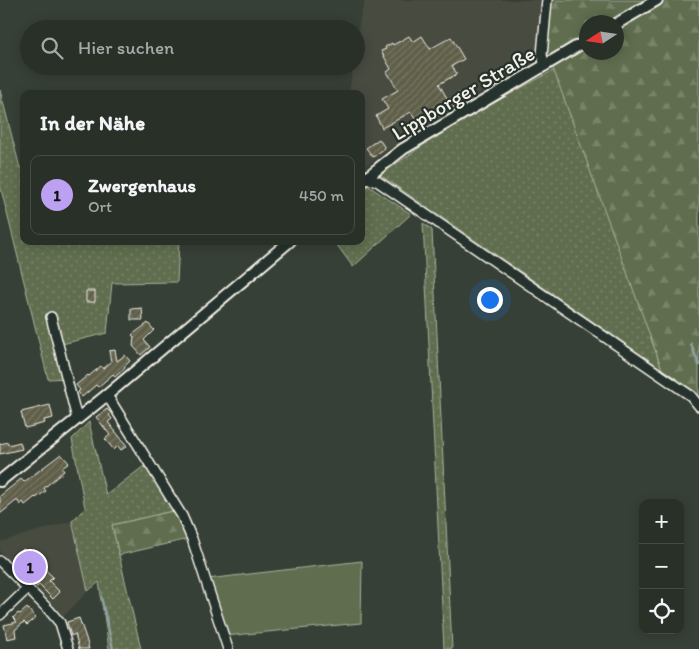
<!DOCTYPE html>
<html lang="de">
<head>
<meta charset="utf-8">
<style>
  body { margin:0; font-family:Itim,sans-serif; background:#353c34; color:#f1f3f6 }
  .controls { position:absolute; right:15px; bottom:15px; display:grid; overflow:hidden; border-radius:10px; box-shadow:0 2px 12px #0003 }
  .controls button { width:45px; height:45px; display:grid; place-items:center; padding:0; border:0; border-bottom:1px solid #454b45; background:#293028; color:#f1f3f6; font:25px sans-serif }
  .compass { position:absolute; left:579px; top:15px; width:45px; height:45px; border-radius:50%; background:#293028; box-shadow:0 2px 12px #0003; rotate:258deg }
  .you { position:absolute; left:489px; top:299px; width:18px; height:18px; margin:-12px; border:4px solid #fff; border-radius:50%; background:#1a73e8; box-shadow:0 0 0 8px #1a73e833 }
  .badge { display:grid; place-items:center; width:32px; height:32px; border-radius:50%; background:#bca0f2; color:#111; font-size:16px; font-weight:700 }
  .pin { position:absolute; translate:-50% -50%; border:2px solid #fff; box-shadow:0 1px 5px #0006 }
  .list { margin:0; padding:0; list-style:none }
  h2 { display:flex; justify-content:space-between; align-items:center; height:65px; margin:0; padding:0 20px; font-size:21px }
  h2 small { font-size:16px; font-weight:400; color:#a5a9a8 }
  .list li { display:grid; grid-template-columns:32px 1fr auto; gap:15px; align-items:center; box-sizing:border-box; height:80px; margin:0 10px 10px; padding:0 10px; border:1px solid #454b45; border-radius:10px }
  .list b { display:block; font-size:19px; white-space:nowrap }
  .list p { margin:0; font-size:16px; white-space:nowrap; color:#a5a9a8 }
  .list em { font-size:16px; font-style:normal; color:#a5a9a8 }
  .icon { flex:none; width:28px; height:28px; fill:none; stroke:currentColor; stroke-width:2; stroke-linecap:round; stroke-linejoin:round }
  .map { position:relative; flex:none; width:699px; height:649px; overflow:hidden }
  .search { position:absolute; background:#293028; box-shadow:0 2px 12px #0003; left:20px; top:20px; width:345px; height:55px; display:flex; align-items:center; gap:12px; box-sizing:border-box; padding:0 18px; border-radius:28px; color:#a5a9a8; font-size:19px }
  .panel { position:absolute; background:#293028; box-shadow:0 2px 12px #0003; left:20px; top:90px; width:345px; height:155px; border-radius:10px }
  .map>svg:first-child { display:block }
</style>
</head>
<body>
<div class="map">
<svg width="699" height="649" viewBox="0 0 699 649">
  <defs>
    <pattern id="grass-dots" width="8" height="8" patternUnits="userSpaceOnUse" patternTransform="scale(1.25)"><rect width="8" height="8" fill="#616e4f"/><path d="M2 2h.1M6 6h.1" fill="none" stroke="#788368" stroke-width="1.8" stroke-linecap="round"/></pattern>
    <pattern id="forest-firs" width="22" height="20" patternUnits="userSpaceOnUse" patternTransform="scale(1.25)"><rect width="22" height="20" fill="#616e4f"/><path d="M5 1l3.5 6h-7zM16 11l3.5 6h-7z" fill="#788368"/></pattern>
    <pattern id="building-hatch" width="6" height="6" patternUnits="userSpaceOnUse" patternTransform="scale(1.25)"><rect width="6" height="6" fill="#5f5e4a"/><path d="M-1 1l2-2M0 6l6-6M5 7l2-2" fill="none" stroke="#777664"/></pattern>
  </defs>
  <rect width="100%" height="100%" fill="#374036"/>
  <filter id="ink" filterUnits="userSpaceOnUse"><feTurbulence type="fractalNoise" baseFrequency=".02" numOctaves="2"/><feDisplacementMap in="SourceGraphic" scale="10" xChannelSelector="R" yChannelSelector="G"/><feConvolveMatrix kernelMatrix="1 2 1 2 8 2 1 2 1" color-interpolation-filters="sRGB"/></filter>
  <g filter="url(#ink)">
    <path fill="#474c3f" d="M365,0H542L537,59L405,137L361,170V94H349L353,66H356V43L360,18Z
      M72,521L88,591L63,617L1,553L0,551V542Z"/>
    <path fill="url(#grass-dots)" stroke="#aab09c" d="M556,69L662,369L380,175L451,126Z
      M0,90L20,168H24V241H179L177,282L112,283L107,333L62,344L70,378L48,379L0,185Z
      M367,185L411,214L353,267L334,241H361V190Z
      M423,223L432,230L452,649H444Z
      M89,422L106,495L148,463L177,510L112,525L141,649H109L99,582L88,591L72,521L85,508L72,439Z"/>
    <path fill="url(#forest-firs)" stroke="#aab09c" fill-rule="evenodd" d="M551,0H699V396L696,392L662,369L546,49ZM586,22H616V52H586Z
      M177,510L188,539L119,555L112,525Z"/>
    <path fill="#616e4f" stroke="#aab09c" d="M362,561L361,623L225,636L207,579Z"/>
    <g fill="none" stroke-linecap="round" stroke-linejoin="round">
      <path stroke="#90a2a2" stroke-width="2.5" d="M691,344L699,365
        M101,597L113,649"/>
    </g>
    <path fill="url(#building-hatch)" stroke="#f4f1e8" d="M409,36L413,42L422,36L430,49L451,37L464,59L452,66L457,74L439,84L448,100L460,93L464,101L419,127L416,121V119L411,112L382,128L376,116L388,109L382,99L398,90L387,72L391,69L381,51L386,49L385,47L392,43L393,45Z
      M379,139L385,148L373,157L366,148Z
      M86,291H95V302H86Z
      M142,308L143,320H131V309Z
      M148,323L154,330L144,340L150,347L141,355L133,346L134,337L132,335Z
      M115,350L117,361L125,355L130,361L124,367L125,368L115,377L113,374L98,387L96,385L82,397L78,392L80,390L76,385L88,375L89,376L101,366L103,369L111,362L109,351Z
      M50,405L53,418L44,420L45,423L25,428L21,412Z
      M107,409L111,413L109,415L112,419L108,422L127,446L121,450L118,446L114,450L105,439L110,435L96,417Z
      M8,442V445L20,442L22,449L0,454V444Z
      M61,454L69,463L62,468L64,471L44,488L46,491L36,498L35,497L25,505L23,502L20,505L18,501H16L0,514V496L21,479L24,482Z
      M23,549L53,577L49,581L60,592L53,599L39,585L37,587L17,568L22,563L16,557Z
      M27,608L36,618L27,625L24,622L15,630L16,637L7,639L4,625L17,622L13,618L18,613L20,614Z
      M79,618L86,638L89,649H79L75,634L71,636L67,622Z"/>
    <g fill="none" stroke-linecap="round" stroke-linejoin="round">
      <g stroke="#f4f1e8" stroke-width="12">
        <path id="minor" d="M545,66L542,55L547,0
          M366,179L377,181L691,396L699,406
          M51,317L77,419
          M107,395L182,516L192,539L228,649
          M0,561L49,610L60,623L68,649
          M0,615L27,589"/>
      </g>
      <g stroke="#f4f1e8" stroke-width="14">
        <path id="tertiary" d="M616,24L657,0
          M361,182L403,149L586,41
          M0,481L107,395L290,241"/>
      </g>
      <use href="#minor" stroke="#26332d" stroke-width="9"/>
      <use href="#tertiary" stroke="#26332d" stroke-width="10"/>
    </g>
  </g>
  <g text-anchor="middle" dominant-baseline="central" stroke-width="4.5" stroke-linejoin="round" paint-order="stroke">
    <g font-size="21" fill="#f4f1e8" stroke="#26332d">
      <text transform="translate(463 93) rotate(-31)">Lippborger Straße</text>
    </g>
  </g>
</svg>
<div class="controls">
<button>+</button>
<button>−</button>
<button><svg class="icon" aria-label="locate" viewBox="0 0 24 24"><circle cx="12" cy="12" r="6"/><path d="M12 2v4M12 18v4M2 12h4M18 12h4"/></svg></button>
</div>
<svg class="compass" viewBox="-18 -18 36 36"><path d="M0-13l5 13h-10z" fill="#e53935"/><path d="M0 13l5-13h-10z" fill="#a5a9a8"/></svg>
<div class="you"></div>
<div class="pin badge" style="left:30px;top:567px">1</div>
<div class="search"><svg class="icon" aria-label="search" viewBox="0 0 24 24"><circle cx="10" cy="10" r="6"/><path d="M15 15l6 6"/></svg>Hier suchen</div>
<section class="panel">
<h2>In der Nähe<small></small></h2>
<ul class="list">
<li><span class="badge">1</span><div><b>Zwergenhaus</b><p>Ort</p></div><em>450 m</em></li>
</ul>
</section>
</div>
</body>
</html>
